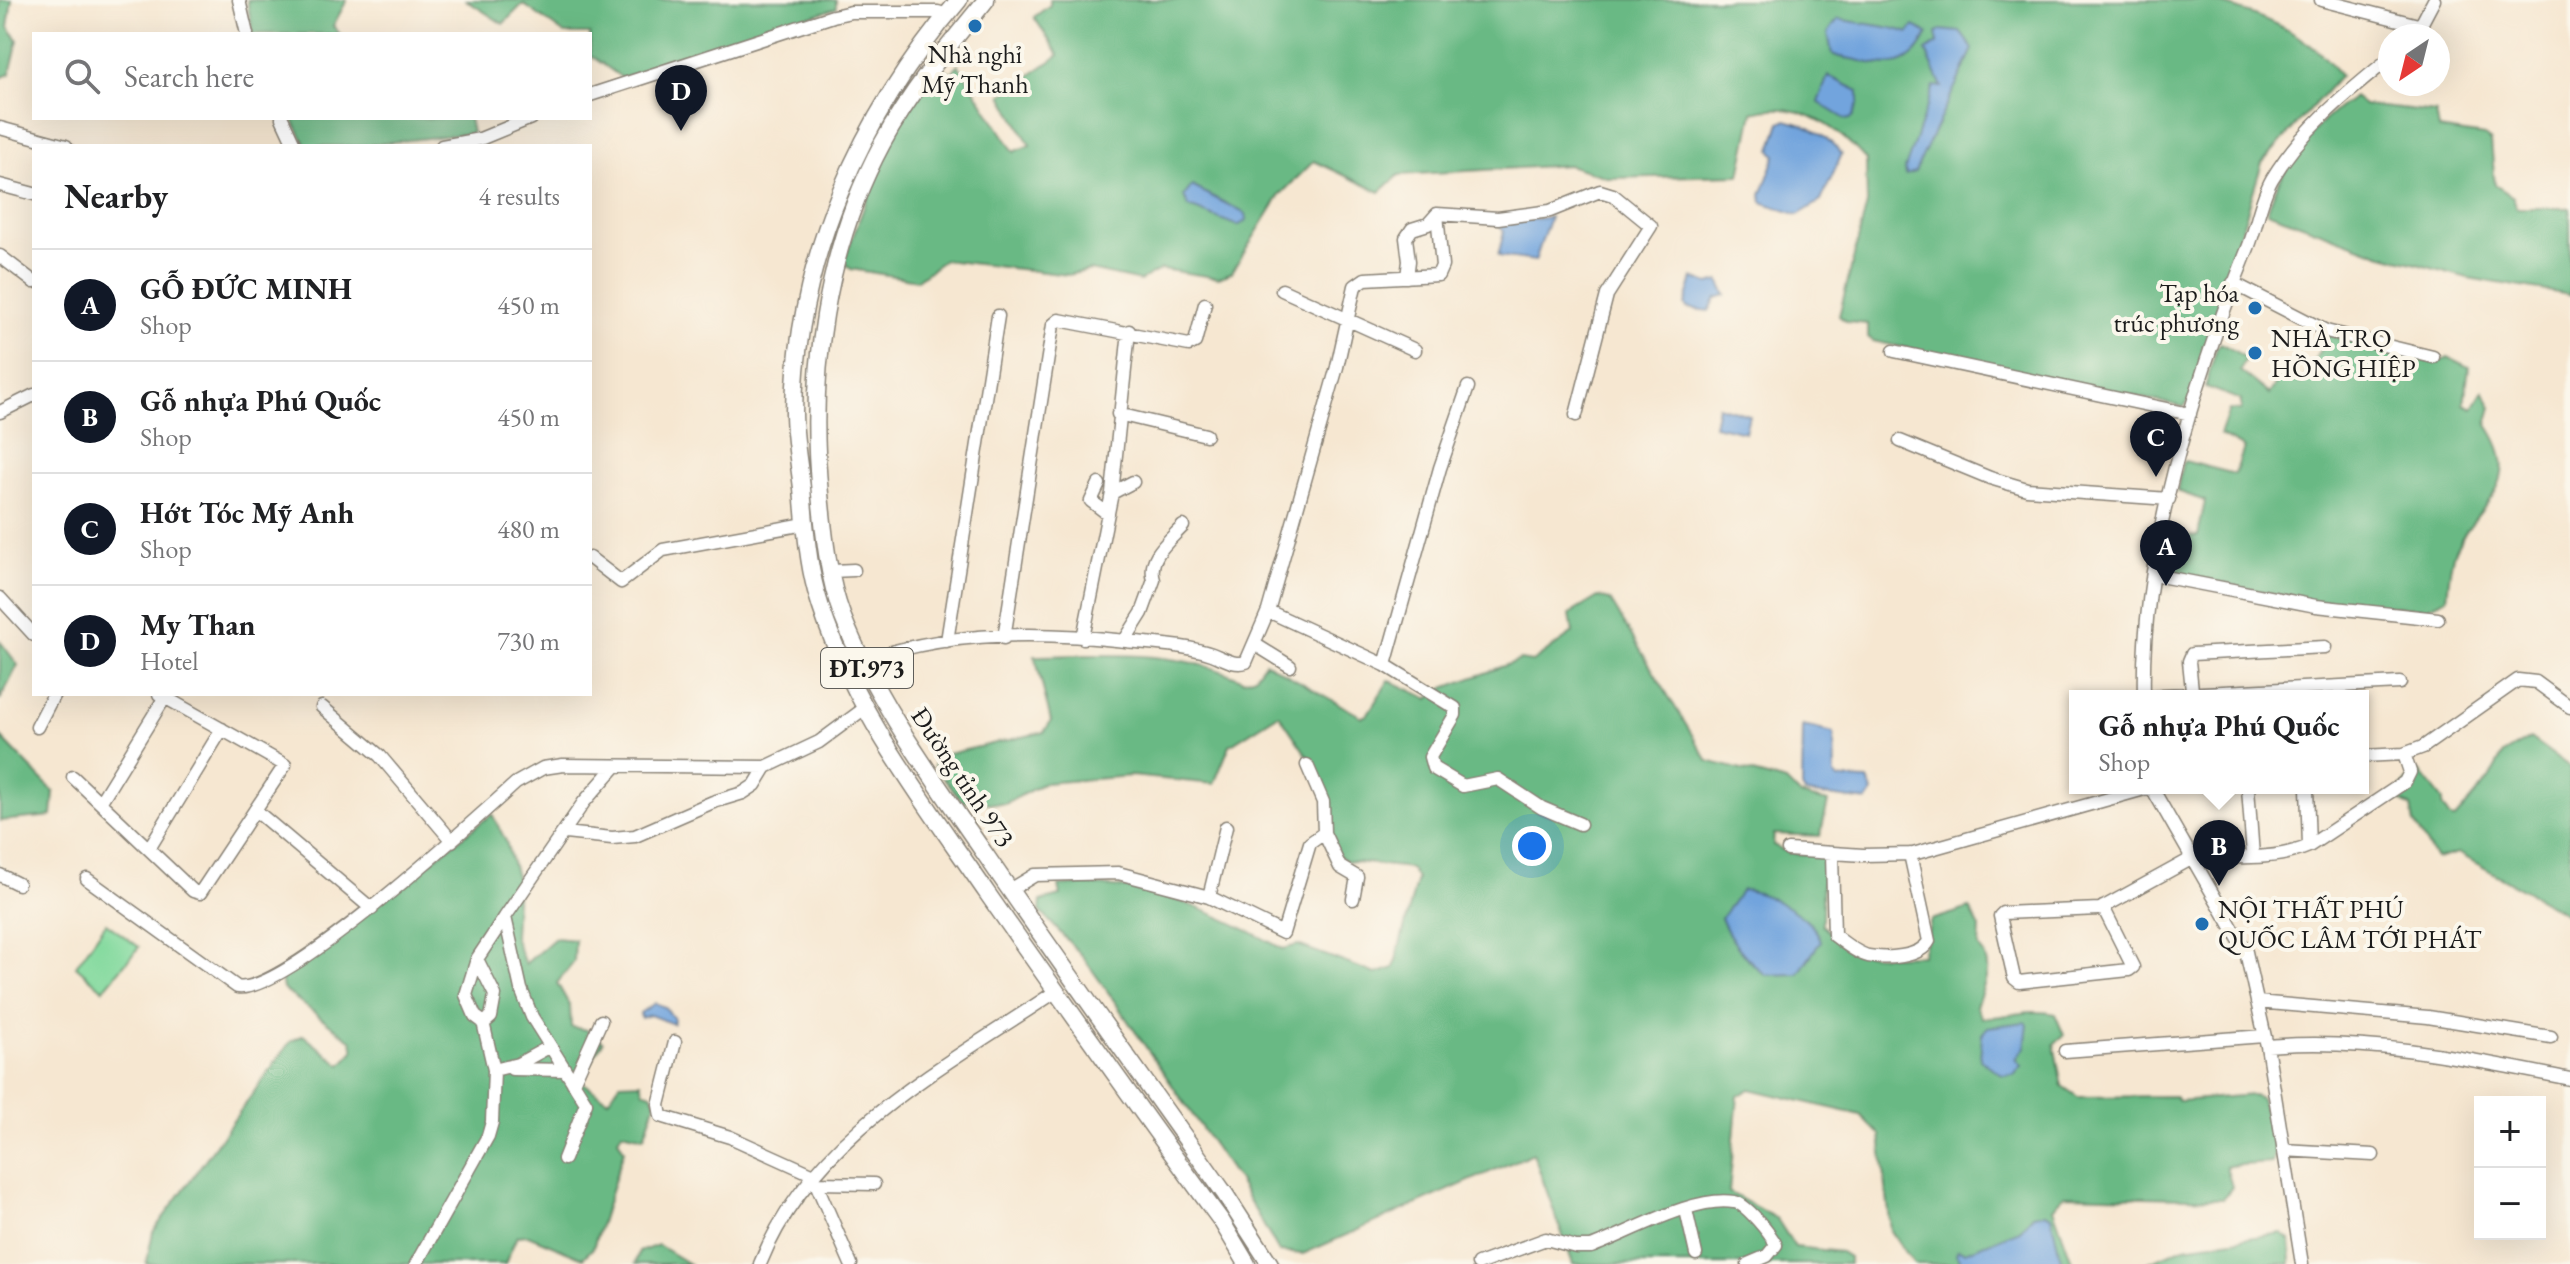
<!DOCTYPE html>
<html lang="en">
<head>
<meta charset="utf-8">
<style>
  body { margin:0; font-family:"EB Garamond",serif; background:#f6f6f6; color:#202124 }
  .controls { position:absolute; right:24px; bottom:24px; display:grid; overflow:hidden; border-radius:0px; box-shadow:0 8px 32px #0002 }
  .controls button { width:72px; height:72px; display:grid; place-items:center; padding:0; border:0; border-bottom:2px solid #e0e0e0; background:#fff; color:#202124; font:40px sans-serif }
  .compass { position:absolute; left:2378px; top:24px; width:72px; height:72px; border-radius:50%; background:#fff; box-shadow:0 8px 32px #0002; rotate:215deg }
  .you { position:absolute; left:1532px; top:846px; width:28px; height:28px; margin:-20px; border:6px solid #fff; border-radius:50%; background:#1a73e8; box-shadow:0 0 0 12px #1a73e833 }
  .badge { display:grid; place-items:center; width:52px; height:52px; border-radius:50%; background:#111827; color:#fff; font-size:26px; font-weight:700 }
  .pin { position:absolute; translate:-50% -66px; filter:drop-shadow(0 2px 4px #0008) }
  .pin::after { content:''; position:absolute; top:42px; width:28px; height:24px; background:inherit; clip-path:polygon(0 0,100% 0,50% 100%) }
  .popup { position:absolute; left:2069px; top:690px; width:300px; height:104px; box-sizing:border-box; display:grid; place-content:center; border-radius:0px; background:#fff; filter:drop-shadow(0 2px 6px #0005); font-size:26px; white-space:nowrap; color:#757577 }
  .popup b { font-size:30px; color:#202124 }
  .popup::after { content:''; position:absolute; left:50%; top:100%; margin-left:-16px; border:16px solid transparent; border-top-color:#fff }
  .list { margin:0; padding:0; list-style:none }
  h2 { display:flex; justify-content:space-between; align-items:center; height:104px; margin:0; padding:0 32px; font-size:34px }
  h2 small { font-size:26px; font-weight:400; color:#757577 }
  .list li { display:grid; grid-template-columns:52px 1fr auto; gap:24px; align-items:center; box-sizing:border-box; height:112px; padding:0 32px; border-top:2px solid #e0e0e0 }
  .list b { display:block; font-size:30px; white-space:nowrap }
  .list p { margin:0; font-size:26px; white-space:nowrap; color:#757577 }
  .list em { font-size:26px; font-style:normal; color:#757577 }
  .icon { flex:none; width:44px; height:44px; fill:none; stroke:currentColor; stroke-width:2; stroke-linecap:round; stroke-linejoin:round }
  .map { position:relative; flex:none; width:2570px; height:1264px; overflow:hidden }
  .search { position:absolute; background:#fff; box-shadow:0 8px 32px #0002; left:32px; top:32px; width:560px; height:88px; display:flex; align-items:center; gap:20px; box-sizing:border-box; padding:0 28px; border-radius:0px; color:#757577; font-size:30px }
  .panel { position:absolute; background:#fff; box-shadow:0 8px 32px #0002; left:32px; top:144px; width:560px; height:552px; border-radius:0px }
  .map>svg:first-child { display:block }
</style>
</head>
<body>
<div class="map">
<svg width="2570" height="1264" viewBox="0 0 2570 1264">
  <rect width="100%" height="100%" fill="#fbf7ec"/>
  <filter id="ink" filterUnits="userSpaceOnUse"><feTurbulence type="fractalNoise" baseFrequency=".0125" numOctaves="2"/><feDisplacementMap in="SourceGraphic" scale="16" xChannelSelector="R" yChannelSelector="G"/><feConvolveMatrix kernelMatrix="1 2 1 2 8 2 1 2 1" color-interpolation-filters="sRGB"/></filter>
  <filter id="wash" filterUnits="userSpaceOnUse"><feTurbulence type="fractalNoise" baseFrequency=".006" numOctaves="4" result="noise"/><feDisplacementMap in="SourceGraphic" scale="32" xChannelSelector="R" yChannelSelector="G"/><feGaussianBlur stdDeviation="1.8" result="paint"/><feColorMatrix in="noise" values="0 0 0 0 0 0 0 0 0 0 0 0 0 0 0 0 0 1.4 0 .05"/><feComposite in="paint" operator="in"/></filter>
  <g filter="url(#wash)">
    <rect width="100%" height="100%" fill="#f6e7d1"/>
    <path fill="#82d99d" stroke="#4f7a5c" stroke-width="2" d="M106,923L139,947L103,990L76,966Z"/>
    <path fill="#69b984" stroke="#426a50" stroke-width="2" d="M0,0H12L8,27L18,40L10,74L0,78Z
      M247,0H347L333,26L340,34H253Z
      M466,0H836V8L622,78L590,55V34H565L523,4L503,24Z
      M1050,0H2205C2254,12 2312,33 2340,76L2262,163L2190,399L2184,407L1873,341L1868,337V324L1847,322L1839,316L1867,204L1866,160C1837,127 1799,99 1753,112L1740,175L1610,178L1568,165L1399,175L1380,192L1314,161L1280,195L1232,272L1219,278L1161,269L1140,281L1090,270L1068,275L944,260L917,280L851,269L843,263L891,135L939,66L952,73L958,64L1014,152L1030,145L1002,95L1059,55L1034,17L1050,5Z
      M2354,97L2364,105L2436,113L2439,129L2484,136L2491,141L2495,185L2513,197L2517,208H2570V295L2468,278L2380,254L2267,212C2281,165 2313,123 2354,97Z
      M292,118H469L472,133L357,146H306Z
      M2328,335L2438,363L2448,357L2469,367L2464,404L2473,408L2483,391L2492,407L2487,425C2528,485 2478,502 2456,548C2449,562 2449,583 2447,598L2427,608L2317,603L2158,570L2166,535L2198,536L2205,501L2177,491L2182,464L2185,461L2235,474L2244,448L2220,435L2229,410L2241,411V400L2205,387L2217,347L2221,343L2246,358L2240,371L2269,394L2280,378L2302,383Z
      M1598,597L1610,600L1708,761L1786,782L1800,795L1828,802L1820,836L1774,834L1773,845L1788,852L1823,857L1822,924C1853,962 1877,955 1922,955L1931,920L1970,908L1980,928L1979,947C1995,967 1984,985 1976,1006L1982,1018C2007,1017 2032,1008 2055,1014L2064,1035L2054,1044L2062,1086L2078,1097L2175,1096L2178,1101L2253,1095L2261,1098L2275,1150L2272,1163L2226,1166L2232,1187L2223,1199L2064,1195L2053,1208L2073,1264H1914L1891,1231L1880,1135L1860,1115L1750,1089L1738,1096L1729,1192L1777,1219L1795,1247L1841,1252L1849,1257V1264H1573L1533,1153L1303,1254L1279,1252L1238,1181L1108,992L1082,956L1040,911L1041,901L1061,896L1059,886C1144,879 1210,909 1283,949L1298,945L1376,974L1394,968L1417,879L1410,868L1347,861L1336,854L1325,816L1327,801L1314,766L1279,714L1230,745L1214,784L1131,776L1044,783L1005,804L962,801L934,766L938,756L1044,732L1051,721L1035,656C1104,655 1180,649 1243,680L1255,676L1265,662L1362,717L1367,715L1389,680L1429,699L1436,691L1520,660L1532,662L1573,633L1570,614Z
      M0,641L18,665L0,700Z
      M0,736L54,792L52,816L0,821Z
      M2530,738L2570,767V916L2458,853L2436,859L2414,824L2411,807L2394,798L2413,771H2420L2443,800L2442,806L2450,818L2455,819L2489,779L2503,754Z
      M492,814L506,841L517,880L514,936L525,964L555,938L575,940L574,962L557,983L570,1006L571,1027L587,1030L603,1042L579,1080L608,1100L620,1083L641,1082L644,1091L652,1093L656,1102L644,1137L622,1132L618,1139L624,1150L593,1248L583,1258L528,1235L517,1236L505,1264H146L153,1232L290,1042L303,1035L341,1065L354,1051L352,1041L283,989L281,977Z
      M2282,1233L2290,1240L2291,1264H2145L2184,1247Z
      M658,1245L689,1264H635L639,1252Z"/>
    <path fill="#72a4dd" stroke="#47607c" stroke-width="2" d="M1838,19C1861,24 1889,25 1909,33L1914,26L1928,33C1912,68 1890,69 1857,60C1848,58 1840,58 1832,54L1828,33Z
      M1941,30L1960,32L1973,49L1915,172L1906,175L1905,169L1934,86L1942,87L1926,51L1938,43L1936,34Z
      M1828,76L1859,91V102L1852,118L1847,120L1818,102Z
      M1786,120C1812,127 1825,134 1842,154L1821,201L1798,215L1762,202L1761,195L1776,155L1771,150L1780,123Z
      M1192,186L1246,214L1247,220L1238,226L1189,207L1184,196Z
      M1550,217L1535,261L1498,256L1504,231L1497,224Z
      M1693,278L1709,284L1719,281L1726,295L1716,298L1709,311L1687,308L1685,305Z
      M1718,406L1749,415L1745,432L1714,425Z
      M1803,726L1834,733L1835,775L1838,779L1868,780L1873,792L1867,801L1805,793L1802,788Z
      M1742,890C1764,890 1816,919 1821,941L1798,974L1766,975C1747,960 1730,940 1721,918Z
      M655,1003L665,1007L674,1019L673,1024L650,1015L641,1018L640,1013Z
      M2025,1022L2028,1025L2025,1047L2016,1059L2022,1066L2014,1075H2003L1980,1060L1982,1034L1988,1027Z
      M2045,1213L2051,1216L2062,1264H1962L1956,1254L1958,1250L1965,1252L2020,1230L2033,1215Z"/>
  </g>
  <g filter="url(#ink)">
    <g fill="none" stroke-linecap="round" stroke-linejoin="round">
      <g stroke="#898276" stroke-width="15">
        <path id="minor" d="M239,0L247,34
          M2321,0L2422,26
          M2415,36L2434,0
          M590,95L833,16L851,12H938L947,15
          M282,118L295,146
          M0,128L66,146
          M442,146L480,139L531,118
          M0,185L34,194
          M0,256L34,282
          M1407,277L1409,261L1406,238L1412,229L1428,224L1437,214L1498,218L1550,211L1600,191L1613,195L1651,226L1607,295L1576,415
          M2233,283L2326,331L2433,357
          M1282,290L1415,350
          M1894,351L2190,414
          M0,412L34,395
          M1118,414L1206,435
          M1900,441L1990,478L2027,489L2169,499
          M1099,484L1091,501L1108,514
          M1112,493L1133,482
          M590,558L621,582L663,550L805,524
          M832,571L854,570
          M2155,575L2316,606L2438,619
          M0,598L34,635
          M1268,611L1385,665L1440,468L1468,387
          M1004,638L1053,325L1059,320L1189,345L1195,342L1205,304
          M1083,638L1112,493L1129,331
          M1125,640L1142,613L1154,580C1147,557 1168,542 1183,526
          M947,641L998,316
          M1256,645L1290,666
          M864,661C944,631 1041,631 1126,641C1153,644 1186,645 1212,654C1223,658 1234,666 1246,662L1268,611L1337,367L1355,286L1365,279L1438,275L1442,266L1437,214
          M1385,665L1455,708V715L1430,757L1433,768L1463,786L1498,779L1542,808L1580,824
          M2192,690L2189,661L2192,654L2325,647
          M2144,696C2140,554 2195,380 2248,248C2257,226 2260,200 2272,179C2302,129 2346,94 2390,58
          M2144,696L2400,683
          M322,707L380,756L452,841
          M37,727L54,694
          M2363,756L2404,754L2423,747L2518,680L2536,682L2570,707
          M1307,765L1323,802L1324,833L1340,867L1357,877L1353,899
          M73,777L193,891L200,893L285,765L159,694
          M2152,788L2246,952L2267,1046L2302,1264
          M2248,788L2253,856
          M2307,788L2309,846
          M101,801L165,697
          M255,810L372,909
          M565,833L612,838L635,836L713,802L743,793L755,785L766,767
          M150,847L222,729
          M1788,850L1863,855L1913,854L2148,788
          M1832,853L1834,935C1843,942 1856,953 1868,956C1886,959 1920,958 1929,941L1910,854
          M2189,857C2228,856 2273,862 2309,846L2405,782L2410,772L2404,754
          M0,875L18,884
          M87,879L237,987C282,997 476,819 516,783L543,768L563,765L766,767L819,742L865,708
          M1010,890L1035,875L1118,873L1209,897L1283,933L1310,843L1324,833
          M1209,897L1226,827
          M2103,907L2133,967L2129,970L2019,982L2014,978L2000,916L2003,913L2100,909L2191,859
          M477,959L495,995L491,1017L483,1024
          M2257,1002L2428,1017L2551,1037
          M675,1042L659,1105L661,1116L730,1137L812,1174L851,1264
          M2267,1046C2369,1037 2470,1059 2570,1079
          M2065,1051L2264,1036
          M512,1069L565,1070
          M494,1070L518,1064L549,1047
          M573,1083L601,1021
          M2283,1150L2373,1155
          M564,1159L586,1103L532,1017L521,989L505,917L584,802L615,767
          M817,1183L874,1184
          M1686,1210L1696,1254
          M416,1264L488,1136L492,1122L494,1070L483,1022L475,1016L466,995L477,959L505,917
          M760,1264C812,1134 944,1067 1055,992
          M1478,1264L1546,1239L1576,1247H1591C1630,1233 1694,1195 1734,1202C1746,1203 1771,1235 1776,1245L1767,1256L1748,1264"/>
      </g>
      <g stroke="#898276" stroke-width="19">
        <path id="major" d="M959,0C861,115 796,258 794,412C794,437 799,463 802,488C805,522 807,558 816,591C848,704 922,798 987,893C1064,1003 1142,1113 1222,1222L1247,1264
          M986,0C949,45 910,92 882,144C825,250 808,376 820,494C824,533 828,578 842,615C876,702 933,778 985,854C1064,969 1145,1081 1225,1194L1270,1264"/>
      </g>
      <use href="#minor" stroke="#fff" stroke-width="12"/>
      <use href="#major" stroke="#fff" stroke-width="16"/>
    </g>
  </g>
  <g fill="#1f6fb2" stroke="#fbf7ec" stroke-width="3">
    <circle cx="975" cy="26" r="8"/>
    <circle cx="2255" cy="308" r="8"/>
    <circle cx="2255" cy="353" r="8"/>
    <circle cx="2202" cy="924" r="8"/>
  </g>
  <g text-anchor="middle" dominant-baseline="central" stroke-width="8" stroke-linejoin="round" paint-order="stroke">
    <rect fill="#fbf7ec" stroke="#5f5e5a" stroke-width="2" x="821" y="648" width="92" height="40" rx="6"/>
    <g font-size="24" font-weight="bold" fill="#1c1c1c">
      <text x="867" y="668">ĐT.973</text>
    </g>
    <g font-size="26" fill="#1c1c1c" stroke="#fbf7ec" text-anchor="start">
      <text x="975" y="54" text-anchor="middle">Nhà nghỉ<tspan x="975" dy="30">Mỹ Thanh</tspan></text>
      <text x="2239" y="293" text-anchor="end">Tạp hóa<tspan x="2239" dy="30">trúc phương</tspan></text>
      <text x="2271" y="338">NHÀ TRỌ<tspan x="2271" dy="30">HỒNG HIỆP</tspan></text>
      <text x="2218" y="909">NỘI THẤT PHÚ<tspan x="2218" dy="30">QUỐC LÂM TỚI PHÁT</tspan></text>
    </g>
    <g font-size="26" fill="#1c1c1c" stroke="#fbf7ec">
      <text transform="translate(963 777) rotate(56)">Đường tỉnh 973</text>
    </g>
  </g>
</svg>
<div class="controls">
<button>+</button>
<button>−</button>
</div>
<svg class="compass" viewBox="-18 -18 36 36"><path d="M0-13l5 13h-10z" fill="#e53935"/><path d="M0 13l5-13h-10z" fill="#757577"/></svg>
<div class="you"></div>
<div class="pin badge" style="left:2166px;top:586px">A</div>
<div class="pin badge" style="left:2219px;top:886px">B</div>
<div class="popup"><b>Gỗ nhựa Phú Quốc</b>Shop</div>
<div class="pin badge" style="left:2156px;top:477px">C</div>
<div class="pin badge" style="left:681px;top:131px">D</div>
<div class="search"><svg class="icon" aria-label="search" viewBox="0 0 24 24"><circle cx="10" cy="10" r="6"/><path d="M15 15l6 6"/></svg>Search here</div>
<section class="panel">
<h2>Nearby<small>4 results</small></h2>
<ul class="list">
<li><span class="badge">A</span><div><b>GỖ ĐỨC MINH</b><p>Shop</p></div><em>450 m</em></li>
<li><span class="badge">B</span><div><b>Gỗ nhựa Phú Quốc</b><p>Shop</p></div><em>450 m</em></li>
<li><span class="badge">C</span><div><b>Hớt Tóc Mỹ Anh</b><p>Shop</p></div><em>480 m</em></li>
<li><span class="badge">D</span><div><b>My Than</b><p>Hotel</p></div><em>730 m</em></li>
</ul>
</section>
</div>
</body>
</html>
